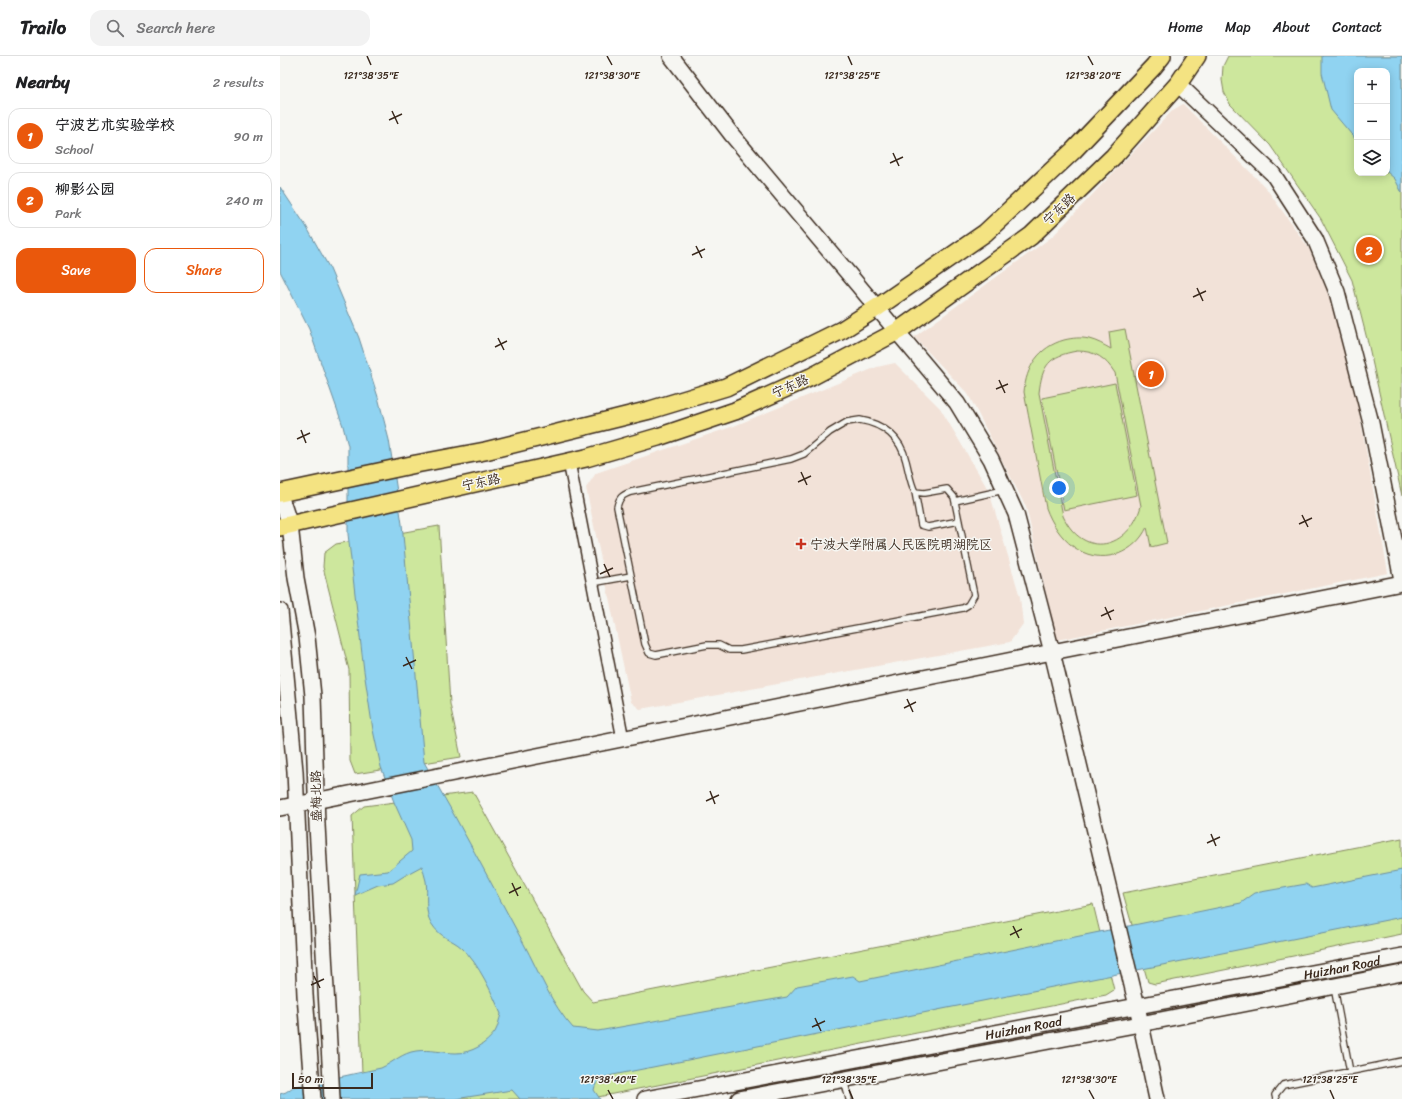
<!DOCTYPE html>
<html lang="en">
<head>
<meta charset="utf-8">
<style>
  body { margin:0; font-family:Sriracha,"LXGW WenKai TC",sans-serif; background:#f2f2f2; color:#202124 }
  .controls { position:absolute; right:12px; top:12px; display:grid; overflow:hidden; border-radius:8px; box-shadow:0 2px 10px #0003 }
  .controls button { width:36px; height:36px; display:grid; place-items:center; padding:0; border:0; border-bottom:1px solid #e0e0e0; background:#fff; color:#202124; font:20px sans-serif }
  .scale { position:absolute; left:12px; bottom:10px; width:81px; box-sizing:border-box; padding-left:4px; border:2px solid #3b2a1e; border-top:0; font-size:11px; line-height:14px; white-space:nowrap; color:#3b2a1e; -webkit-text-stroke:3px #f6f6f2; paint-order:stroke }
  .you { position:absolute; left:779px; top:432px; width:14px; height:14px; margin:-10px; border:3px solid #fff; border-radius:50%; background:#1a73e8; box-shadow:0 0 0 6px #1a73e833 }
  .badge { display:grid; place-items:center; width:26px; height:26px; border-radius:50%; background:#ea580c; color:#fff; font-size:13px; font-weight:700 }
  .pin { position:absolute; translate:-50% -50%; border:2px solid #fff; box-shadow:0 1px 4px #0006 }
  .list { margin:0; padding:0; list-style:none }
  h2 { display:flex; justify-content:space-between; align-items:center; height:52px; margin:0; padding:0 16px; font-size:17px }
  h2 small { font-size:13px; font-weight:400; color:#757577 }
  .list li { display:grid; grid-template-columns:26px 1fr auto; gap:12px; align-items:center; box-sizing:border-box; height:56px; margin:0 8px 8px; padding:0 8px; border:1px solid #e0e0e0; border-radius:12px }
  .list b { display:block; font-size:15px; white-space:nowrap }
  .list p { margin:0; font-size:13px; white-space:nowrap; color:#757577 }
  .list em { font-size:13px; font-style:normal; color:#757577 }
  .actions { display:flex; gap:8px; padding:12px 16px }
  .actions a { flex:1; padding:9px 0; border:1px solid #ea580c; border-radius:12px; text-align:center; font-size:14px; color:#ea580c }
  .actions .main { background:#ea580c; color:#fff }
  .icon { flex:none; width:22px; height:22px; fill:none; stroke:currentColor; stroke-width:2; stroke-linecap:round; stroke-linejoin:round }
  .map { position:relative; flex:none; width:1122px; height:1043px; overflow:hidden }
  header { display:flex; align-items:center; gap:24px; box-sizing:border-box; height:56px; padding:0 20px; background:#fff; border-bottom:1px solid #e0e0e0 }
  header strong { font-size:19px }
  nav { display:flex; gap:22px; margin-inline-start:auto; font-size:14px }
  .search { width:280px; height:36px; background:#f2f2f2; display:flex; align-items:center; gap:10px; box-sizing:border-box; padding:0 14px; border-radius:12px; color:#757577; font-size:15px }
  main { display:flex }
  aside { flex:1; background:#fff }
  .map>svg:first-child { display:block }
</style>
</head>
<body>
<header>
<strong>Trailo</strong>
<div class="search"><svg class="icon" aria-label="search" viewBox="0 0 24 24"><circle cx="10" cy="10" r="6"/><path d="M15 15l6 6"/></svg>Search here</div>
<nav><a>Home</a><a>Map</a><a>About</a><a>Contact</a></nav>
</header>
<main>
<aside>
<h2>Nearby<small>2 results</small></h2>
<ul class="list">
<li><span class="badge">1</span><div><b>宁波艺术实验学校</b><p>School</p></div><em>90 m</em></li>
<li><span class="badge">2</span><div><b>柳影公园</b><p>Park</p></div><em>240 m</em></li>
</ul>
<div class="actions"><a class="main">Save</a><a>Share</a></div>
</aside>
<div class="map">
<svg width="1122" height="1043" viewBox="0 0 1122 1043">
  <rect width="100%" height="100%" fill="#f6f6f2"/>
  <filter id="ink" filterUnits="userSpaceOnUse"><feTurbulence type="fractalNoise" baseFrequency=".025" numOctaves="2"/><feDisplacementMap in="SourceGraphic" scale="8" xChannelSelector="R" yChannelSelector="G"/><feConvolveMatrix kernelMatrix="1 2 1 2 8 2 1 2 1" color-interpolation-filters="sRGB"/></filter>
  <g filter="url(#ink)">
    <path fill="#f2e2d8" d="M903,48L986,132L1030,194L1051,245L1069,299L1108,517L777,584L746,451L688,338L634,281L773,180L893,54Z
      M615,307L660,352L709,435L740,541L743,568L730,586L360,653L351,646L306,432L316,417L454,370L597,311Z"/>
    <path fill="#cde79d" stroke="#84885e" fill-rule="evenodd" d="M948,0H1122V440L1089,291L1072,224L1041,163L990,89L950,48L944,36L942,24L943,10ZM1077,15H1107V117H1077Z
      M845,273L887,487L871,491L867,471C861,484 851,493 838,498C803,509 777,482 766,452L744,336C746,311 759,291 784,284C792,282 801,281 809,283C817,285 824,289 831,293L829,276ZM797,295C816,295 825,302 835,317L861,450C849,493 804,504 783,460L759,337C762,309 769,300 797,295Z
      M835,327L857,439L784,454L762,342Z
      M159,470L170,648L181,701L75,718L70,705L69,614L43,511L44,497L56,488Z
      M193,736L303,935L313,946L813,848L834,934L826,939L308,1043H83L72,760L84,750Z
      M1122,782V878L875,928L868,926L843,837Z"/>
    <path fill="#90d3f1" stroke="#6e8f9d" d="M1042,0H1122V137L1115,123L1107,116V15H1077V85L1051,54L1042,17Z
      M0,131L26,170L50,213L79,282L98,341L109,384L122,468L144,706C179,766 211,827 244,888C259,916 271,948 293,972L318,975L507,941L517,930L573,920L580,925L961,847L975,837L1026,828L1032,832L1122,814V861L333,1019C324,1021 316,1023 314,1034L320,1043H240L232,1034L175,1043H0V1038L6,1036L13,1031L101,1012C114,1006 122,997 136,995C150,993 163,997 176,997C192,997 206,988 215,976C218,971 219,964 221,958C212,937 199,908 182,892C171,882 161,883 151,867C144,855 148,838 146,825C145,820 143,815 142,810L129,817L113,827L98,829L75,839L80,818L108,815L132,795L131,784L114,746L101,711L93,674L84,615L68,478V390L63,370L29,273L0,215Z"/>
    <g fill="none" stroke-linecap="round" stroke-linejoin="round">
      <g stroke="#3b2a1e" stroke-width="8">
        <path id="lane" d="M580,364C604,368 621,382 626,405C629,416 630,426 635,436L644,437L667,433L674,441L694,539L688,549L683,552L461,594H449L439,589H427L376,599L369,597L365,588L337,451C339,442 342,439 351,436L511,403L524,398L550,376L567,366Z
          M635,436L641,469L648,471L679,465
          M675,445L724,434
          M312,527L351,520
          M1054,931L1070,1016
          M564,1024L569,1043
          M996,1043L995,1039L1003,1029L1122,1005"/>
      </g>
      <g stroke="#3b2a1e" stroke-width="14">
        <path id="street" d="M289,406L343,683"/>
      </g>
      <g stroke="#3b2a1e" stroke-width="18">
        <g id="secondary">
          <path d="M391,0L452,79L677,347L711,403L736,458L772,596L857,950L877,1043"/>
          <path d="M898,28L993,118L1035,183L1057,236L1091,367L1122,524"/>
          <path d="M0,439L10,469L16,522L27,581L33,640L37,769L52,1043"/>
          <path d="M0,555L15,715L25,939L33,1043"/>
          <path d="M0,752L772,596L1122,527"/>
          <path id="s1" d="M365,1043L1122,900"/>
          <path d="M459,1043L860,968L1122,917"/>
        </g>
      </g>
      <g stroke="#3b2a1e" stroke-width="20">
        <path id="primary" d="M0,437L136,408L205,395L370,354L446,331L562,274L598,251L705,177L793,95L874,10L882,0
          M0,471L306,402L378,381L455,355L531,321L618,275L751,180L834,100L898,28L917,0"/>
      </g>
      <use href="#lane" stroke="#f6f6f2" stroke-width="5.5"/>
      <use href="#street" stroke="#f6f6f2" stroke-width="11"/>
      <use href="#secondary" stroke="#f6f6f2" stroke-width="15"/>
      <use href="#primary" stroke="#f4e382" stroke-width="17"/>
    </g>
  </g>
  <path fill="none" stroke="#3b2a1e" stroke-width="1.5" d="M87,0L91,9M327,0L332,9M568,0L572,9M808,0L813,9M112,55L118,68M109,64L122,58M613,97L619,110M610,107L623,101M416,190L422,202M412,199L425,193M917,232L923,245M913,241L926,235M218,282L224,294M215,291L227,285M719,324L725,337M716,333L728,328M21,374L26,387M17,383L30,377M521,416L527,429M518,426L531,420M1022,459L1028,471M1019,468L1032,462M324,508L330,521M320,518L333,512M825,551L831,564M821,560L834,554M126,601L132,613M123,610L136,604M627,643L633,656M624,652L636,646M430,735L435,748M426,745L439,739M931,778L936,790M927,787L940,781M232,827L238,840M229,837L241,831M733,870L739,882M730,879L742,873M34,920L40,932M31,929L44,923M535,962L541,975M532,971L545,965M328,1034L333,1043M569,1034L573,1043M809,1034L814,1043M1050,1034L1054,1043"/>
  <path fill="#c8321e" stroke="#f6f6f2" stroke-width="1.5" d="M519 482h4v4h4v4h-4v4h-4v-4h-4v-4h4z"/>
  <g text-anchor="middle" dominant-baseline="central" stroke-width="3" stroke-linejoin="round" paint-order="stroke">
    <g font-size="13" fill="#3b2a1e" stroke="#f6f6f2">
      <text transform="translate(779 153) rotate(-44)">宁东路</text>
      <text transform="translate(510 330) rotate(-24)">宁东路</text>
      <text transform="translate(201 426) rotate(-12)">宁东路</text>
      <text transform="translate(36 740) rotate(-91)">盛梅北路</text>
      <text stroke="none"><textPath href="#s1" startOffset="709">Huizhan Road</textPath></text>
      <text stroke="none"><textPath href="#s1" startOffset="385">Huizhan Road</textPath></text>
    </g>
    <g font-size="13" fill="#3b2a1e" stroke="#f6f6f2" text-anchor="start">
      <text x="530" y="488">宁波大学附属人民医院明湖院区</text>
    </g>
  </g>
  <g font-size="10" text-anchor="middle" fill="#3b2a1e" stroke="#f6f6f2" stroke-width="3" stroke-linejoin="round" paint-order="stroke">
    <text x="91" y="23">121°38'35"E</text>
    <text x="332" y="23">121°38'30"E</text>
    <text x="572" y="23">121°38'25"E</text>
    <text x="813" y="23">121°38'20"E</text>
    <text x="328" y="1027">121°38'40"E</text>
    <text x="569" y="1027">121°38'35"E</text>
    <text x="809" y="1027">121°38'30"E</text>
    <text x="1050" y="1027">121°38'25"E</text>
  </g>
</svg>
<div class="controls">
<button>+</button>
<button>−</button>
<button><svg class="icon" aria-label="layers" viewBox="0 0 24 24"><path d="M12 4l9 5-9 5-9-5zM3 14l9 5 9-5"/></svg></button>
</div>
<div class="scale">50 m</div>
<div class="you"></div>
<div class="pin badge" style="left:871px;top:318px">1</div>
<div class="pin badge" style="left:1089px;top:194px">2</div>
</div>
</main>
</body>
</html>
